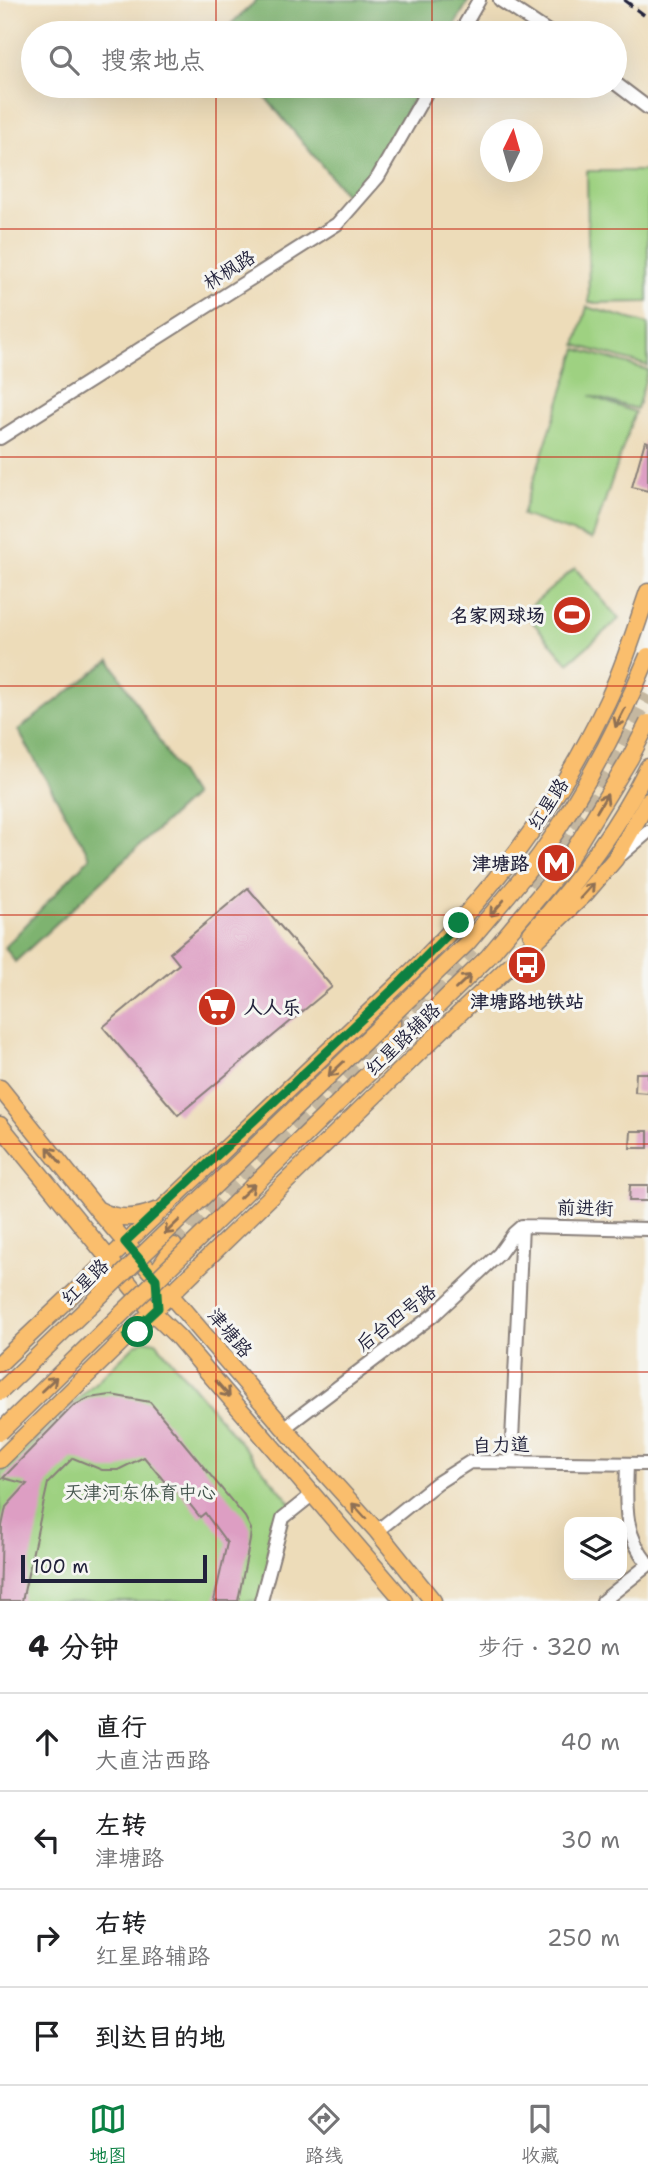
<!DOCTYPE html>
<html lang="zh">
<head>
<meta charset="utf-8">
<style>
  body { margin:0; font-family:"Shantell Sans","LXGW WenKai TC",sans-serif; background:#f2f2f2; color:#202124 }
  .controls { position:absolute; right:21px; bottom:21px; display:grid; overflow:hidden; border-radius:14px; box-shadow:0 7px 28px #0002 }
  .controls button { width:63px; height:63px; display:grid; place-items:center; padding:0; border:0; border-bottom:2px solid #e0e0e0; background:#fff; color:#202124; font:35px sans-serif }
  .compass { position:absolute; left:480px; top:119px; width:63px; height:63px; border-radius:50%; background:#fff; box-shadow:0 7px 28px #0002; rotate:5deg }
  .scale { position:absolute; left:21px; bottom:18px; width:186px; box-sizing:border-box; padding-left:7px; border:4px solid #22223b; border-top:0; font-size:19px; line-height:24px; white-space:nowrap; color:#22223b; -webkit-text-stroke:5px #f6f6f2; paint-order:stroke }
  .stop { position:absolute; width:21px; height:21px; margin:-16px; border:5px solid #0b8043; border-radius:50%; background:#fff }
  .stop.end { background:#0b8043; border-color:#fff; box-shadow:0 2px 7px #0008 }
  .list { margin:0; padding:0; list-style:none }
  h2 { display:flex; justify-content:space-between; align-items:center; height:91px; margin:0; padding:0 28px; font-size:30px }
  h2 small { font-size:23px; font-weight:400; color:#757577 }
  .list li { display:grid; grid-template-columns:46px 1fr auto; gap:21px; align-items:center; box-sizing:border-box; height:98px; padding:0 28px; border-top:2px solid #e0e0e0 }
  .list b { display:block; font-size:26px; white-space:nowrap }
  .list p { margin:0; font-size:23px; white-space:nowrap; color:#757577 }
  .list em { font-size:23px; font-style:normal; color:#757577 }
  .icon { flex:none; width:38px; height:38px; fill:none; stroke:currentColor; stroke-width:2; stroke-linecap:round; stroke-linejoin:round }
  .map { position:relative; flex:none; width:648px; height:1601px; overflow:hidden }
  .search { position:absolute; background:#fff; box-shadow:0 7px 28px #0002; left:21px; right:21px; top:21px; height:77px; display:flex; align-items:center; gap:18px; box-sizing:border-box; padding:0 24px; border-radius:38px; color:#757577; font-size:26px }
  .sheet { height:483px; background:#fff }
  nav { display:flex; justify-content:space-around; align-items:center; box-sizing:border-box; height:98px; border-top:2px solid #e0e0e0; background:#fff; font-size:19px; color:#757577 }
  nav a { display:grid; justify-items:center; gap:4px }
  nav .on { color:#0b8043 }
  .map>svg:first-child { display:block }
</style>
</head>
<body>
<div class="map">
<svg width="648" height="1601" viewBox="0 0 648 1601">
  <rect width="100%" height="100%" fill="#f6f6f2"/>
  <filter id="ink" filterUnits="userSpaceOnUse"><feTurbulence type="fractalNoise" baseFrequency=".0143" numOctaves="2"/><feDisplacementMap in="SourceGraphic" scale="14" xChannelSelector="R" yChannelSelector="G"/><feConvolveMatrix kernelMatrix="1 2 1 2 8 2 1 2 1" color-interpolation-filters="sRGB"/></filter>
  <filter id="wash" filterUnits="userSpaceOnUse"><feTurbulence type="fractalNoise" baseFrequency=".00686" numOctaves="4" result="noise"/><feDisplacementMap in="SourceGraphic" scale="28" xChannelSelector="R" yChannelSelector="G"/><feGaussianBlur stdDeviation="1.57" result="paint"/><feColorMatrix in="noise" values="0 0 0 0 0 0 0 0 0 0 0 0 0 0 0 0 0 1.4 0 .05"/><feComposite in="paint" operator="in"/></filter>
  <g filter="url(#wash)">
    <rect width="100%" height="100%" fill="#eddcb9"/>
    <path fill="#9ed181" stroke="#607a5e" stroke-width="2" d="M587,171H648V302L589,303Z
      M587,307L648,324V366L576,345Z
      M577,349L648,370L637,409L590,396L635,412L592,539L522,515Z
      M575,568L619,619L568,663L524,612Z
      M144,1340L156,1342L291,1503L266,1601H0V1473L135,1345Z"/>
    <path fill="#7eb36f" stroke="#506a55" stroke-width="2" d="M257,0H469L450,33H221Z
      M256,86H421L374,169L347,196Z
      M110,660L193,796L15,962L5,947L90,857L18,730Z"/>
    <g id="blocks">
      <path fill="#dd9ec3" d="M645,441L648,442V491L632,487Z
        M248,888L332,987L178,1115L103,1027L179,964L170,953Z
        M636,1073H648V1093L635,1092Z
        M631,1131H648V1148H630Z
        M630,1185H648V1201H629Z
        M111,1395L150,1402L245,1517L251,1529L250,1540L238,1601H214L227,1543L205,1513L200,1517L176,1487H169L144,1457L118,1470H102L73,1458L48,1483L22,1601H0L2,1526L6,1507L27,1484L3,1478L73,1406L89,1398Z"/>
    </g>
  </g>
  <g filter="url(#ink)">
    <use href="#blocks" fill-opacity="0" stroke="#887f7a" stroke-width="2"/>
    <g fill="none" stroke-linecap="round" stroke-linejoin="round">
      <path stroke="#c4b7a0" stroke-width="16" stroke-dasharray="16 8" stroke-linecap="butt" d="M527,883L586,809L612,765L648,695
        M174,1246L398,1026L471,948"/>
      <g stroke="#887f7a" stroke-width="16">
        <path id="minor" d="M500,0L550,33
          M460,33L479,0
          M615,83L648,108
          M0,438L337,224L378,177L430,86
          M621,855L648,832
          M522,1226L648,1229
          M284,1428L436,1313L499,1254L514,1233L522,1226
          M511,1462L522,1226
          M627,1464C626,1503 622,1531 648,1564
          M377,1531L437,1483L470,1462L648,1464
          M261,1601L283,1518L313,1494
          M603,1601L648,1565"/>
      </g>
      <g stroke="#887f7a" stroke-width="19">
        <path id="major" d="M531,933C577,882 617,829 648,767
          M385,1038L392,1024V1008
          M0,1088L97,1209L284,1428L377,1531L433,1601
          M0,1125L153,1313L178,1337L404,1601
          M99,1210C117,1220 136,1219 155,1211
          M156,1282L160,1267L174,1246
          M0,1363L403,980C488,897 556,810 607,702C624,667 635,629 648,592
          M0,1460L439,1033L585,894L615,859L648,801"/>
      </g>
      <use href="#minor" stroke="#fff" stroke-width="12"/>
      <use href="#major" stroke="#fabe6d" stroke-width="16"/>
      <path stroke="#22223b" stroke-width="3.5" stroke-dasharray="10 5" stroke-linecap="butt" d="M624,0L648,18"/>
      <g stroke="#887f7a" stroke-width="19" stroke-linecap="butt">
        <path id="major-bridge" d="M0,1392L468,942C492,913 518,885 540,855C584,793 619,726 648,656
          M0,1432L488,957L565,865L630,758L648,723"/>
      </g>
      <use href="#major-bridge" stroke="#fabe6d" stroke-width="16"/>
    </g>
    <defs><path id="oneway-shaft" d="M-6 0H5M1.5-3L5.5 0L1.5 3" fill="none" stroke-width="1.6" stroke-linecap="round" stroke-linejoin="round" transform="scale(1.75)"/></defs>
    <g stroke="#8e7054">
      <use href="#oneway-shaft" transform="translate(620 718) rotate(117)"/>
      <use href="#oneway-shaft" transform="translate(602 803) rotate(-59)"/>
      <use href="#oneway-shaft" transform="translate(587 891) rotate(-48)"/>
      <use href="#oneway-shaft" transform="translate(497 908) rotate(131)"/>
      <use href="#oneway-shaft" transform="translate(463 982) rotate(-44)"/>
      <use href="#oneway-shaft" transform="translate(336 1069) rotate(136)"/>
      <use href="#oneway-shaft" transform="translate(54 1155) rotate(-129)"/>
      <use href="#oneway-shaft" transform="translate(247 1191) rotate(-44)"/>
      <use href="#oneway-shaft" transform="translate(172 1227) rotate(136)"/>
      <use href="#oneway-shaft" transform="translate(49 1384) rotate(-44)"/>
      <use href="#oneway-shaft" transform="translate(223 1389) rotate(49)"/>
      <use href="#oneway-shaft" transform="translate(359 1511) rotate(-132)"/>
    </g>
  </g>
  <g fill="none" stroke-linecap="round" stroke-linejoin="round" filter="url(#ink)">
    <path stroke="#0b8043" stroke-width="9" d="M138,1332L127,1337L158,1308L156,1279L125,1242L403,980L459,923"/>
  </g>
  <path fill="none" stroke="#c8321e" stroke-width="2" stroke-opacity="0.55" d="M216,0V33M432,0V33M216,86V1601M432,86V1601M0,229H648M0,457H648M0,686H648M0,915H648M0,1144H648M0,1372H648"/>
  <defs>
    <g id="stadium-disc" transform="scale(2.0125)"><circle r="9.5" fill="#c8321e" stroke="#f6f6f2"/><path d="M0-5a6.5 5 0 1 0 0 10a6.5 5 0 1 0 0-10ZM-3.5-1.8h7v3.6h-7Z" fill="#fff"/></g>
    <g id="metro-disc" transform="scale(2.0125)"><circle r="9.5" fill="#c8321e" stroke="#f6f6f2"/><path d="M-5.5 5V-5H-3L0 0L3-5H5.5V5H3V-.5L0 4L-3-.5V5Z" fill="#fff"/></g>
    <g id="bus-disc" transform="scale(2.0125)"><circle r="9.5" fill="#c8321e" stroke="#f6f6f2"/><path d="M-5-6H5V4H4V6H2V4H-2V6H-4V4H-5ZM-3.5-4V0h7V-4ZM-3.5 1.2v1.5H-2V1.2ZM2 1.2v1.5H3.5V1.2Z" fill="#fff"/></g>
    <g id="supermarket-disc" transform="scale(2.0125)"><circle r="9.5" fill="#c8321e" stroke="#f6f6f2"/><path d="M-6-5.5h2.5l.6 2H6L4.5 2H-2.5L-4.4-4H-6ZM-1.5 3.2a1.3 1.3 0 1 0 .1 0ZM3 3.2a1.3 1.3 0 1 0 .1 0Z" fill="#fff"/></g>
  </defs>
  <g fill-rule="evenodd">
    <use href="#stadium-disc" x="572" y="615"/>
    <use href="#metro-disc" x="556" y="863"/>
    <use href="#bus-disc" x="527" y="965"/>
    <use href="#supermarket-disc" x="217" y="1007"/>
  </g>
  <g text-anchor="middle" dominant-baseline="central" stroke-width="6" stroke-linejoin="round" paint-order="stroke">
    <g font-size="19" fill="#22223b" stroke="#f6f6f2">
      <text transform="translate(229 270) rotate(-32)">林枫路</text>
      <text transform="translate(548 804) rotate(-57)">红星路</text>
      <text transform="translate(403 1039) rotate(-44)">红星路辅路</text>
      <text transform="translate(585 1208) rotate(1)">前进街</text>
      <text transform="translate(85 1282) rotate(-44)">红星路</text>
      <text transform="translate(396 1318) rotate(-38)">后台四号路</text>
      <text transform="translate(230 1333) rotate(50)">津塘路</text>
      <text transform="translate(501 1445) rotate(-2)">自力道</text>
    </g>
    <g font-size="19" font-weight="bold" fill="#22223b" stroke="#f6f6f2" text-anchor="end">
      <text x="545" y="615">名家网球场</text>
      <text x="529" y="863">津塘路</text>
      <text x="527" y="1001" text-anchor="middle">津塘路地铁站</text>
      <text x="244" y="1007" text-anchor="start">人人乐</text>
    </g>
    <g font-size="19" fill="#475750" stroke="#f6f6f2">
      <text x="140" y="1492">天津河东体育中心</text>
    </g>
  </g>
</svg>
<div class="controls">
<button><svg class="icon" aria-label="layers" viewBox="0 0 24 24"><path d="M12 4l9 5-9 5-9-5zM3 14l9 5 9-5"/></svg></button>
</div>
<svg class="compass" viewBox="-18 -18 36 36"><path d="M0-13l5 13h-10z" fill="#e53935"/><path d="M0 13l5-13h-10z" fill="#757577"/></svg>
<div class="scale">100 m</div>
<div class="stop" style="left:138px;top:1332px"></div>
<div class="stop end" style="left:459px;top:923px"></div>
<div class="search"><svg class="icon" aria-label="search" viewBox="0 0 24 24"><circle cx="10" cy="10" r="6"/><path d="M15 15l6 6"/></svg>搜索地点</div>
</div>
<section class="sheet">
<h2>4 分钟<small>步行 · 320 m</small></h2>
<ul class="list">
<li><svg class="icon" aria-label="ahead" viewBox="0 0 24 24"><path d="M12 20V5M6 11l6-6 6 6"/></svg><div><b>直行</b><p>大直沽西路</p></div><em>40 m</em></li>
<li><svg class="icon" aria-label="left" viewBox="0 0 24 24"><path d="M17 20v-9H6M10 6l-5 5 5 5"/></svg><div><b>左转</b><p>津塘路</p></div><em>30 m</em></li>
<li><svg class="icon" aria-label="right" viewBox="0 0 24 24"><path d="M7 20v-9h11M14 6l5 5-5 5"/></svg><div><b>右转</b><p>红星路辅路</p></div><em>250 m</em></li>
<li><svg class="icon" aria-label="arrive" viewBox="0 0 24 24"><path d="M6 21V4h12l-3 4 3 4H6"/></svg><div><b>到达目的地</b></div></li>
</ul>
</section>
<nav>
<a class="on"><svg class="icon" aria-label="map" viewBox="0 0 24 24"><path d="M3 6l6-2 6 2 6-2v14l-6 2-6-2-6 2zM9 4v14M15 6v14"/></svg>地图</a>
<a><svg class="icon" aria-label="directions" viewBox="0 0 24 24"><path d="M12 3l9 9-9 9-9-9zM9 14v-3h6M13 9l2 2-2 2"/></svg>路线</a>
<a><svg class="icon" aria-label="saved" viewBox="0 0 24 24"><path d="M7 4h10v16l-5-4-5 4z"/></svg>收藏</a>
</nav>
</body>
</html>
